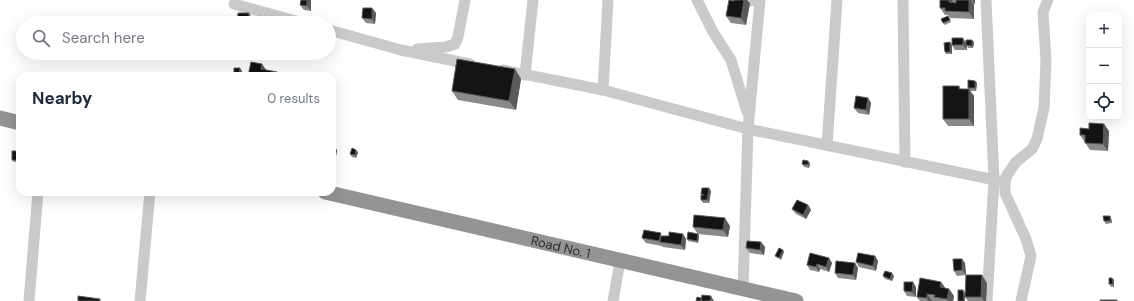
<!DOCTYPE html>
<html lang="en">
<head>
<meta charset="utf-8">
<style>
  body { margin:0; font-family:"DM Sans",sans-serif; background:#f2f2f3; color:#1f2937 }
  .controls { position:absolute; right:12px; top:12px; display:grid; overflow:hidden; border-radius:8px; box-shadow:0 4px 16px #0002 }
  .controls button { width:36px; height:36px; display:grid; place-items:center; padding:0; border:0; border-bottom:1px solid #e0e1e3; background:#fff; color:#1f2937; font:20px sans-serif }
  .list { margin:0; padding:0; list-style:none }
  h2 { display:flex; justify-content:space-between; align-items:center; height:52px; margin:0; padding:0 16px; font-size:17px }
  h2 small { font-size:13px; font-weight:400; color:#747a83 }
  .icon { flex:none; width:22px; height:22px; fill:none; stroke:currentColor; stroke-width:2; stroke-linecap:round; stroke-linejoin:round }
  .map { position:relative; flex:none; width:1134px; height:301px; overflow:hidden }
  .search { position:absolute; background:#fff; box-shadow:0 4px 16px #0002; left:16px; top:16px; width:320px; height:44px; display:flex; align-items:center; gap:10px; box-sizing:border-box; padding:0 14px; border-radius:22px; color:#747a83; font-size:15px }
  .panel { position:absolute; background:#fff; box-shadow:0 4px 16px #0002; left:16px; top:72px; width:320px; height:124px; border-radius:12px }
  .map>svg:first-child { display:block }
</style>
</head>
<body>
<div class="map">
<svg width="1134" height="301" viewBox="0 0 1134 301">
  <rect width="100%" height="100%" fill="#fff"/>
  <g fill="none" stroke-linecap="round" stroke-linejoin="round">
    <path stroke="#cacaca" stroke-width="11" d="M697,0L713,32L731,60L747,112
      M739,0L760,1
      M903,0L905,162
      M986,0L994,180L987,301
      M234,4L303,23
      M329,30L401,50L470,64
      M417,49L446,47L455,44L458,37L465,0
      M503,70L603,90L748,129L1005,182
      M525,75L533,0
      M603,90L608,0
      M827,145L837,0
      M743,289L748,129L760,0
      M29,301L38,192
      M140,301L150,192
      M613,301L620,261
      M1021,301L1031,256L1026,239L1005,193V182L1007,175L1016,162L1032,149L1037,139L1044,108L1046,61L1043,12L1048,0"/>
    <g stroke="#949494" stroke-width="15">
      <path d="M0,118L20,123"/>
      <path id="s1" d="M325,192L796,301"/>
    </g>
  </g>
  <path fill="#8a8a8a" d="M301,0H311V11L304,10L300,5Z
    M940,0H975V4H973L974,5V19L950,18L948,15H945L940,8Z
    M750,3L746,25L731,23L726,16Z
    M372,8L376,13L375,24L366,23L362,18Z
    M948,16L951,22L945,25L943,23Z
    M972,40L974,42L973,48H968L967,46V50H955L952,45L966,42Z
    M952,45V54H946L945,52Z
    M515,69L521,79L516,110L458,100L452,91Z
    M975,81L977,83L976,91H970L974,96V126H948L943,119L959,86L961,89H968V88Z
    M868,98L871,103L869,115L858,113L854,108Z
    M1109,131L1108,151L1090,150L1080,135Z
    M332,147L337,150L336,156H332Z
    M358,152L356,158L352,157L350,154Z
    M20,153V162H14L12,160Z
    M810,163L809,168L804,167L802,164Z
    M711,191L709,203H703L701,200L702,195L701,194Z
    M808,205L811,210L806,219L796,214L792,209Z
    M1111,218L1112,223L1106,224L1104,221Z
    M730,226L728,237L698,234L693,227Z
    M698,234L699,236L698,243L688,241L687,239Z
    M662,236L686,239L685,250L663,247L662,246L646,243L642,238Z
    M761,242L765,247L764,255L750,253L746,248Z
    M875,256L878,261L876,271L859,267L856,262Z
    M829,258L832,263L829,272L820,269L819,272L810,270L807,265Z
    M855,263L858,268L856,280L838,278L835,273Z
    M965,263L966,275L957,276L954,271Z
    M883,276H894L892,281L885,279Z
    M1112,278L1114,280V287H1111L1109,284Z
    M941,282L945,288L949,289L954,296L953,301H920L917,297Z
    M987,283L986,301H968L965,297V301H958L963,290L965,293Z
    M916,287V297L907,296L904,291Z"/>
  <path fill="#5a5a5a" d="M307,0H311V11L307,6Z
    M744,0H747L750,3L746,25L741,18Z
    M949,0H952L954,4L949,2Z
    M969,0H971L974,5V19L969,12Z
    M972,0H975V4Z
    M372,8L376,13L375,24L372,19Z
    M249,13L252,18V23H248Z
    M963,38L966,43L967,50L963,45Z
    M972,40L974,42L973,48L972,46Z
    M950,42L952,45V54L950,52Z
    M262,64L267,71L261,69Z
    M240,68L243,73V76H239Z
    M515,69L521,79L516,110L509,101Z
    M975,81L977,83L976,91L975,88Z
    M969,89L974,96V126L969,119Z
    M868,98L871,103L869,115L866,110Z
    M1104,124L1109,131L1108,151L1103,144Z
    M335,147L337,150L336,156L334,154Z
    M356,150L358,152L356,158L355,155Z
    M19,151L20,153V162L19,160Z
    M808,161L810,163L809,168L808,165Z
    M709,188L711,191L709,203L707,200Z
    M808,205L811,210L806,219L803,215Z
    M1110,216L1111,218L1112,223L1110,221Z
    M725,218L730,226L728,237L723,230Z
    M683,234L686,239L685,250L681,245Z
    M698,234L699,236L698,243L697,241Z
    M761,242L765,247L764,255L760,250Z
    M783,250L784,252L781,260L779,258Z
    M875,256L878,261L876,271L873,266Z
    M829,258L832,263L829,272L826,267Z
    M962,259L965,263L966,275L962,270Z
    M855,263L858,268L856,280L853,275Z
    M817,264L820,269L819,272L816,267Z
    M892,273L894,276L892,281L890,279Z
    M982,275L987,283L986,301H984L981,297Z
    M1112,278L1114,280V287L1113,284Z
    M913,282L916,287V297L912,292Z
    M941,282L946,289L940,287Z
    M949,289L954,296L953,301H948L947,299Z
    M963,290L965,293V301H964Z
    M927,294L932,301H928L927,298Z
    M711,296L714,301H710Z"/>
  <path fill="#141414" stroke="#5a5a5a" d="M301,0H307V6L300,5Z
    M729,0L734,1V0H744L741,18L726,16Z
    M940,0H949V2L956,3V0H969V12L945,11V8H940Z
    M363,8H372V19L362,18Z
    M238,13H249L248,23H237Z
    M260,16L275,21L274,23H261L258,22Z
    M948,16L950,20L943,23L941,19Z
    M952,38H963V45H952Z
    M966,40H972V46L966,45Z
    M950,42V52H945L944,43Z
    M457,59L515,69L509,101L452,91Z
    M251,62L262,64L261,69L277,72L276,76H248Z
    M234,68H240L239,76H234Z
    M968,80L975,81V88H968Z
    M943,86H959V89H969V119H943Z
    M856,96L868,98L866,110L854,108Z
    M1089,123L1104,124L1103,144L1085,143V135H1080V128L1089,129Z
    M332,147H335L334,154L332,153Z
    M352,148L356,150L355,155L350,154Z
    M12,151H19V160H12Z
    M803,160L808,161V165L802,164Z
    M702,188H709L707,200H701V195H704L701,194Z
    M797,200L808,205L803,215L792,209Z
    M694,215L725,218L723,230L693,227Z
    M1103,216H1110V221H1104Z
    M644,230L661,233L659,241L642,238Z
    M669,232L683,234L681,245L660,242L661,236H669Z
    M688,232L698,234L697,241L687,239Z
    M747,241L761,242L760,250L746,248Z
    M779,248L783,250L779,258L775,256Z
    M810,253L829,258L826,267L817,264L816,267L807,265Z
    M858,253L875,256L873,266L856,262Z
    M953,259H962V270L954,271Z
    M836,261L855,263L853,275L835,273Z
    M885,271L892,273L890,279L883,276Z
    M966,275H982L981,297H965Z
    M920,278L941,282L940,287L949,289L947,299L934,297L935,295L927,294V298L917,297Z
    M1109,278H1112L1113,284H1109Z
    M904,282H913L912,292L904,291Z
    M958,290H963L964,301H958Z
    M702,295L711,296L710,301H701Z
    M78,296L100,299V301H78Z
    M697,297L701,298V301H696Z
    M1100,300H1117V301H1100Z"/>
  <g text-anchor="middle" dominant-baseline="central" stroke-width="4" stroke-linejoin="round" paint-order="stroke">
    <g font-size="13" fill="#2d2d2d" stroke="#fff">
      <text stroke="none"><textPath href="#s1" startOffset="242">Road No. 1</textPath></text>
    </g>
  </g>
</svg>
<div class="controls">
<button>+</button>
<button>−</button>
<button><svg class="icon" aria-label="locate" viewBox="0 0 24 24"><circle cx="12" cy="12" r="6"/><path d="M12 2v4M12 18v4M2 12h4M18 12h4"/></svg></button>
</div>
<div class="search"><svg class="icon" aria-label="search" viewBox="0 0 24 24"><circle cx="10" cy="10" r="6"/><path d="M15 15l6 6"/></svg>Search here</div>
<section class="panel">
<h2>Nearby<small>0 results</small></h2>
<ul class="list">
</ul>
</section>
</div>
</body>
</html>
